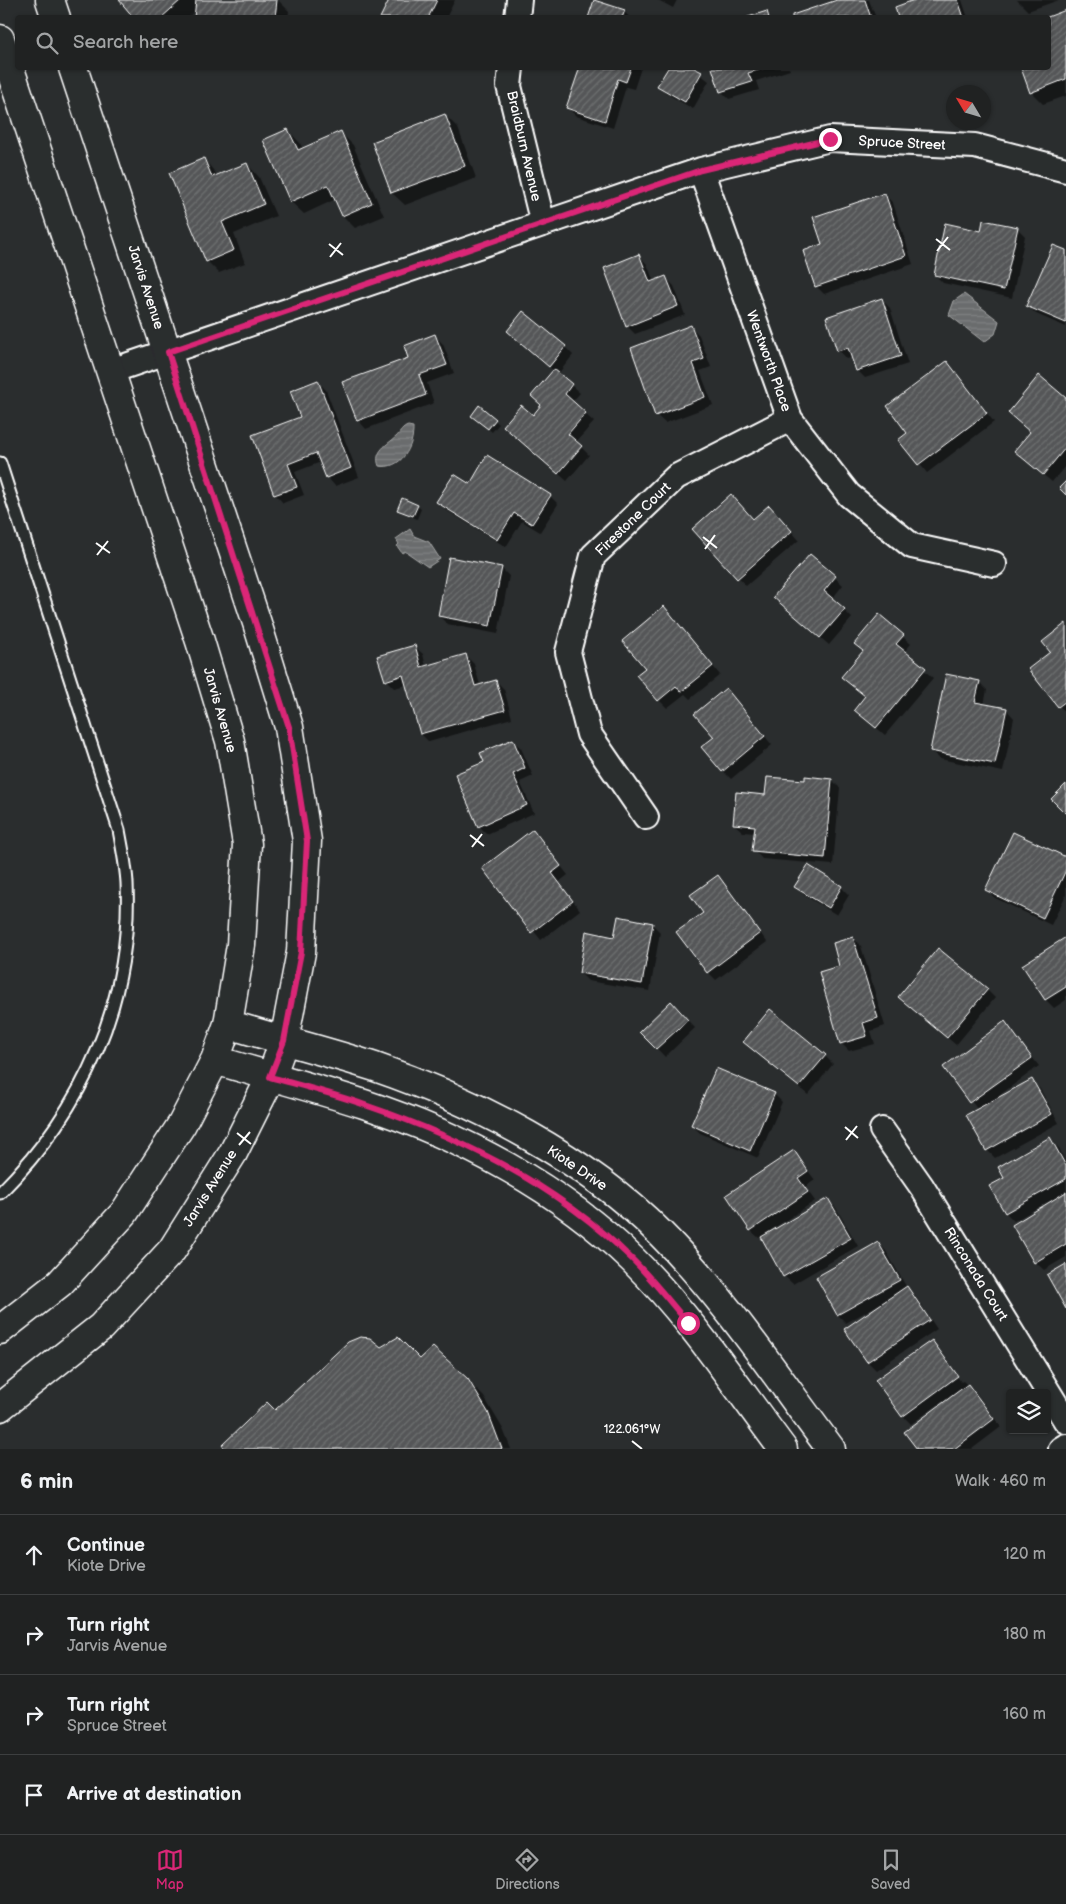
<!DOCTYPE html>
<html lang="en">
<head>
<meta charset="utf-8">
<style>
  body { margin:0; font-family:"Balsamiq Sans",sans-serif; background:#2d2f2f; color:#f1f3f6 }
  .controls { position:absolute; right:15px; bottom:15px; display:grid; overflow:hidden; border-radius:5px; box-shadow:0 1px 4px #0004 }
  .controls button { width:45px; height:45px; display:grid; place-items:center; padding:0; border:0; border-bottom:1px solid #3d3f40; background:#202222; color:#f1f3f6; font:25px sans-serif }
  .compass { position:absolute; left:946px; top:85px; width:45px; height:45px; border-radius:50%; background:#202222; box-shadow:0 1px 4px #0004; rotate:308deg }
  .stop { position:absolute; width:15px; height:15px; margin:-11px; border:4px solid #db2777; border-radius:50%; background:#fff }
  .stop.end { background:#db2777; border-color:#fff; box-shadow:0 1px 5px #0008 }
  .list { margin:0; padding:0; list-style:none }
  h2 { display:flex; justify-content:space-between; align-items:center; height:65px; margin:0; padding:0 20px; font-size:21px }
  h2 small { font-size:16px; font-weight:400; color:#a2a4a5 }
  .list li { display:grid; grid-template-columns:32px 1fr auto; gap:15px; align-items:center; box-sizing:border-box; height:80px; padding:0 20px; border-top:1px solid #3d3f40 }
  .list b { display:block; font-size:19px; white-space:nowrap }
  .list p { margin:0; font-size:16px; white-space:nowrap; color:#a2a4a5 }
  .list em { font-size:16px; font-style:normal; color:#a2a4a5 }
  .icon { flex:none; width:28px; height:28px; fill:none; stroke:currentColor; stroke-width:2; stroke-linecap:round; stroke-linejoin:round }
  .map { position:relative; flex:none; width:1066px; height:1449px; overflow:hidden }
  .search { position:absolute; background:#202222; box-shadow:0 1px 4px #0004; left:15px; right:15px; top:15px; height:55px; display:flex; align-items:center; gap:12px; box-sizing:border-box; padding:0 18px; border-radius:5px; color:#a2a4a5; font-size:19px }
  .sheet { height:385px; background:#202222 }
  nav { display:flex; justify-content:space-around; align-items:center; box-sizing:border-box; height:70px; border-top:1px solid #3d3f40; background:#202222; font-size:14px; color:#a2a4a5 }
  nav a { display:grid; justify-items:center; gap:2px }
  nav .on { color:#db2777 }
  .map>svg:first-child { display:block }
</style>
</head>
<body>
<div class="map">
<svg width="1066" height="1449" viewBox="0 0 1066 1449">
  <defs>
    <pattern id="water-rules" width="6" height="5" patternUnits="userSpaceOnUse" patternTransform="scale(1.25)"><rect width="6" height="5" fill="#6a6c6d"/><path d="M0 2.5h6" fill="none" stroke="#808283"/></pattern>
    <pattern id="building-hatch" width="6" height="6" patternUnits="userSpaceOnUse" patternTransform="scale(1.25)"><rect width="6" height="6" fill="#555758"/><path d="M-1 1l2-2M0 6l6-6M5 7l2-2" fill="none" stroke="#6e7071"/></pattern>
  </defs>
  <rect width="100%" height="100%" fill="#2a2d2e"/>
  <filter id="ink" filterUnits="userSpaceOnUse"><feTurbulence type="fractalNoise" baseFrequency=".02" numOctaves="2"/><feDisplacementMap in="SourceGraphic" scale="10" xChannelSelector="R" yChannelSelector="G"/><feConvolveMatrix kernelMatrix="1 2 1 2 8 2 1 2 1" color-interpolation-filters="sRGB"/></filter>
  <g filter="url(#ink)">
    <path fill="url(#water-rules)" stroke="#a6a7a7" d="M964,294L999,321L995,334L984,342L949,315L954,301Z
      M408,426L413,427C414,447 401,470 379,466C373,451 388,444 396,437C401,432 402,428 408,426Z
      M410,529L414,536L429,542L440,559L428,567L405,551L402,553L397,546L399,544L396,539Z"/>
    <path fill="#0007" d="M120,0H278L289,11L288,18H195L196,10L187,18H135Z
      M390,0H455L446,18H382Z
      M658,0H677L673,8Z
      M841,0H869L876,18H794Z
      M918,0H962L968,18H899Z
      M1017,0H1059L1028,11Z
      M624,11L630,18H589Z
      M1066,11V96L1043,104L1031,92L1022,68H1048Z
      M578,68H641L634,89L626,87L613,128L576,116L568,108L580,71Z
      M669,68H692L709,81L693,109L667,94L659,86Z
      M714,68H789L790,70L756,81L759,90L729,99L721,91Z
      M445,115L458,128L476,178L405,205L392,193L373,143Z
      M288,130L300,143L303,149L341,133L353,145L384,216L355,228L343,216L336,199L304,214L291,202L265,141Z
      M204,159L218,176L247,164L259,177L276,216L234,234L245,263L219,273L207,261Z
      M884,194L893,203L913,264L824,294L816,286L824,245Z
      M1017,228L1025,236L1012,298L943,283L935,275L982,232Z
      M1066,251V327L1036,314L1028,306Z
      M639,256L647,264L654,282L666,278L674,286L685,315L635,334L627,326Z
      M882,300L890,308L908,364L865,378L857,370L853,357L846,359L838,350Z
      M691,327L699,335L711,367L700,371L713,405L665,423L656,415Z
      M508,331L565,347L573,355L558,374L580,393L572,402L594,422L576,442L589,455L567,481L504,426L533,417L543,405L554,371Z
      M435,336L443,344L454,373L427,383L434,403L366,429L358,420L410,358Z
      M947,362L994,422L927,473L900,440L909,433Z
      M318,382L326,390L359,477L335,486L327,477L321,462L295,472L304,495L283,503L275,494L301,418Z
      M1066,399V465L1052,482L1024,459Z
      M480,407L499,424L492,432L477,419Z
      M470,486L550,496L558,504L540,532L522,521L506,547L446,510L437,502Z
      M417,506L421,509L417,519L399,510Z
      M777,515L799,540L746,586L694,529Z
      M810,555L843,585L832,599L852,618L829,645L783,605Z
      M501,568L509,576L498,634L447,624L439,616Z
      M672,616L720,675L690,699L685,694L667,708L659,700L646,669Z
      M879,616L911,644L904,652L933,678L885,735L855,710L866,697L843,677L864,651Z
      M1066,625V712L1059,706L1051,652Z
      M414,646L423,654L426,667L466,656L474,664L480,685L496,681L504,689L512,718L429,742L421,734L407,685L394,688L386,680Z
      M979,682L987,690L984,705L1006,709L1014,718L1003,772L940,759L931,751Z
      M734,698L772,745L731,779L723,771L715,737Z
      M512,740L521,748L533,776L520,782L534,813L487,834L479,826L485,763Z
      M832,780L840,788L833,865L762,859L754,850L755,833L743,832L734,824L766,796L806,782Z
      M533,831L568,875L559,882L580,910L541,940L484,869Z
      M1066,859V895L1051,925L995,898L986,890Z
      M718,877L767,942L716,980L708,972L705,913Z
      M796,886L841,887L849,895L837,915L804,895Z
      M652,924L660,932L650,991L588,981L580,973L615,938Z
      M853,938L861,946L885,1026L871,1031L875,1044L849,1051L841,1043V967Z
      M1066,939V1000L1054,1008L1046,1000L1024,965Z
      M987,990L995,998L956,1045L899,997Z
      M671,1003L695,1028L665,1057L641,1032Z
      M1005,1023L1039,1066L993,1100L994,1101L1031,1080L1040,1089L1059,1123L995,1158L987,1150L978,1110L945,1067Z
      M745,1042L825,1056L833,1064L808,1095Z
      M774,1094L782,1102L758,1158L700,1133L692,1125Z
      M1049,1139L1058,1147L1066,1162V1192L1014,1221L1006,1213L991,1187L1006,1178Z
      M794,1152L815,1180L805,1187L815,1201L768,1232L769,1234L828,1200L836,1208L858,1246L793,1284L784,1276L762,1236L759,1238L750,1230Z
      M1066,1194V1257L1044,1270L1035,1262Z
      M878,1243L886,1251L907,1288L915,1296L937,1329L876,1370L868,1362L846,1329L882,1305L881,1303L846,1323L838,1315L817,1278Z
      M932,1341L961,1382L963,1381L976,1393L1001,1427L972,1449H919L944,1404L942,1402L911,1424L903,1416Z
      M381,1349L420,1361L467,1380L484,1397L503,1429L511,1449H227L275,1411Z"/>
    <path fill="url(#building-hatch)" stroke="#fff" d="M119,0H181L161,18H134Z
      M196,0H277L275,18H194Z
      M389,0H437L429,16L432,18H380Z
      M594,0L625,10L622,18H588Z
      M837,0H865L871,18H792V15Z
      M914,0H958L964,18H898L895,7Z
      M1066,10V79L1030,93L1021,68H1048V18H1045Z
      M767,11L769,18H745Z
      M576,68H631L626,82L618,79L605,121L566,108L579,70Z
      M668,68H694L702,72L685,102L657,86Z
      M712,68H765L748,73L752,82L720,92Z
      M445,114L465,166L391,193L372,142Z
      M288,129L298,150L341,131L372,203L342,216L328,185L290,202L263,140Z
      M204,158L212,177L247,163L264,204L222,222L234,250L206,262L169,173Z
      M885,193L906,256L815,287L803,251L822,244L813,217Z
      M983,220L1018,227L1004,290L934,275L945,223L981,231Z
      M1053,245L1066,250V323L1026,306Z
      M639,254L650,282L666,276L678,306L626,327L604,268Z
      M882,298L901,356L856,371L848,348L837,351L826,317Z
      M523,311L566,346L549,367L507,331Z
      M691,325L704,359L693,363L705,397L655,416L631,348Z
      M435,334L447,365L419,375L426,395L357,421L342,382L408,358L404,346Z
      M947,361L987,413L918,465L898,440L907,433L887,406Z
      M554,369L572,384L565,394L586,413L568,434L582,446L558,474L503,426L521,405L533,415L541,405L531,396Z
      M1039,375L1066,398V447L1043,475L1014,451L1030,432L1008,413Z
      M318,380L351,468L326,478L316,453L288,464L297,487L274,495L252,435L300,417L290,391Z
      M479,405L496,419L488,429L471,416Z
      M487,455L551,495L532,524L514,513L497,540L436,502L454,474L470,484Z
      M1066,481V495L1059,488Z
      M731,494L753,519L769,505L792,531L737,579L692,529Z
      M402,498L418,505L413,516L397,510Z
      M810,554L836,576L824,591L845,609L820,638L773,597Z
      M449,557L502,567L490,626L438,616Z
      M664,606L713,666L681,692L676,686L658,701L636,675L645,668L622,641Z
      M879,614L904,635L896,644L926,668L876,728L854,710L865,696L841,677L863,651L854,644Z
      M1066,623V701L1058,707L1028,669L1050,652L1042,642Z
      M415,645L421,667L466,654L475,686L496,680L505,710L420,734L403,675L385,681L377,656Z
      M946,674L980,681L975,702L1007,708L995,764L930,751Z
      M726,688L765,736L722,772L701,747L714,737L694,714Z
      M513,739L525,768L513,774L527,805L478,827L455,774L484,762L480,753Z
      M805,776L832,779L825,858L752,851L755,826L733,824L736,792L765,795L767,777L805,780Z
      M1066,784V814L1051,799Z
      M533,829L561,866L552,873L573,901L531,933L482,868Z
      M1013,832L1066,857V870L1043,918L985,890Z
      M808,865L842,886L829,908L794,887Z
      M718,875L760,933L707,973L676,932L703,913L690,895Z
      M618,916L653,923L642,984L579,973L586,931L614,937Z
      M853,937L878,1018L863,1023L867,1036L840,1044L819,972L839,966L833,943Z
      M1066,937V987L1045,1000L1022,965Z
      M938,948L988,989L947,1038L898,997Z
      M671,1001L688,1020L656,1049L639,1032Z
      M770,1009L826,1055L799,1087L743,1042Z
      M1005,1021L1032,1058L969,1103L943,1067Z
      M716,1068L775,1093L750,1151L691,1125Z
      M1032,1079L1052,1114L986,1151L966,1115Z
      M1050,1137L1066,1166V1179L1005,1213L989,1186L1004,1178L998,1167Z
      M794,1150L808,1171L798,1178L808,1192L750,1231L726,1195Z
      M1066,1192V1244L1034,1263L1012,1225Z
      M828,1198L851,1238L783,1277L761,1237Z
      M878,1242L900,1280L837,1315L816,1277Z
      M1066,1264V1309L1047,1275Z
      M907,1286L930,1320L867,1362L844,1329Z
      M360,1337L370,1338L381,1347L398,1337L420,1359L433,1347L468,1379L488,1412L502,1449H225L222,1445L267,1402L275,1410L348,1342Z
      M932,1340L958,1376L902,1417L875,1380Z
      M968,1384L994,1419L954,1449H917L904,1432Z"/>
    <g fill="none" stroke-linecap="round" stroke-linejoin="round">
      <g stroke="#fff" stroke-width="15">
        <path id="lane" d="M0,463L119,830C122,847 126,865 127,883C132,1002 84,1109 0,1193"/>
      </g>
      <g stroke="#fff" stroke-width="28">
        <path id="street" d="M517,18L519,0
          M511,68L509,86L543,224
          M701,170L790,419L849,495L912,546L994,564
          M111,371L701,170L830,139L975,146L1066,170
          M646,817L589,734L568,652L593,556L676,477L790,419
          M882,1130L922,1187L1066,1421
          M1061,1449L1066,1446"/>
      </g>
      <g stroke="#fff" stroke-width="31">
        <path id="secondary" d="M50,0L56,18
          M0,39L200,641L230,741L247,844L241,945L228,1024L215,1060L182,1124L124,1213L60,1283L0,1330
          M228,1024C276,1039 326,1051 375,1067C474,1101 586,1158 660,1233C725,1298 776,1376 831,1449
          M215,1060C265,1075 315,1088 364,1104C461,1136 560,1188 633,1260C690,1316 735,1385 783,1449
          M0,1407L101,1327L172,1250L233,1153L271,1077L284,1041L301,952L307,841L289,727L257,623L73,68"/>
      </g>
      <use href="#lane" stroke="#2a2d2e" stroke-width="11"/>
      <use href="#street" stroke="#2a2d2e" stroke-width="24"/>
      <use href="#secondary" stroke="#2a2d2e" stroke-width="28"/>
    </g>
  </g>
  <g fill="none" stroke-linecap="round" stroke-linejoin="round" filter="url(#ink)">
    <path stroke="#db2777" stroke-width="6" d="M688,1323C670,1302 653,1280 633,1260C560,1187 462,1138 365,1105C334,1094 302,1086 270,1077L284,1041L301,952L307,841L289,727L168,352L701,170L830,139"/>
  </g>
  <path fill="none" stroke="#fff" stroke-width="2" d="M936,239L950,250M329,244L343,255M937,251L948,237M330,257L341,243M703,537L717,548M96,543L110,553M705,549L715,535M97,555L108,541M470,835L484,846M472,847L482,834M845,1127L858,1138M237,1133L251,1144M846,1140L857,1126M239,1145L250,1132M632,1441L642,1449"/>
  <g text-anchor="middle" dominant-baseline="central" stroke-width="4" stroke-linejoin="round" paint-order="stroke">
    <g font-size="14" fill="#fff" stroke="#2a2d2e">
      <text transform="translate(902 143) rotate(3)">Spruce Street</text>
      <text transform="translate(524 146) rotate(77)">Braidburn Avenue</text>
      <text transform="translate(146 287) rotate(72)">Jarvis Avenue</text>
      <text transform="translate(769 361) rotate(70)">Wentworth Place</text>
      <text transform="translate(633 519) rotate(-44)">Firestone Court</text>
      <text transform="translate(220 710) rotate(74)">Jarvis Avenue</text>
      <text transform="translate(577 1168) rotate(34)">Kiote Drive</text>
      <text transform="translate(210 1188) rotate(-58)">Jarvis Avenue</text>
      <text transform="translate(976 1274) rotate(58)">Rinconada Court</text>
    </g>
  </g>
  <g font-size="12" text-anchor="middle" fill="#fff" stroke="#2a2d2e" stroke-width="4" stroke-linejoin="round" paint-order="stroke">
    <text x="632" y="1433">122.061°W</text>
  </g>
</svg>
<div class="controls">
<button><svg class="icon" aria-label="layers" viewBox="0 0 24 24"><path d="M12 4l9 5-9 5-9-5zM3 14l9 5 9-5"/></svg></button>
</div>
<svg class="compass" viewBox="-18 -18 36 36"><path d="M0-13l5 13h-10z" fill="#e53935"/><path d="M0 13l5-13h-10z" fill="#a2a4a5"/></svg>
<div class="stop" style="left:688px;top:1323px"></div>
<div class="stop end" style="left:830px;top:139px"></div>
<div class="search"><svg class="icon" aria-label="search" viewBox="0 0 24 24"><circle cx="10" cy="10" r="6"/><path d="M15 15l6 6"/></svg>Search here</div>
</div>
<section class="sheet">
<h2>6 min<small>Walk · 460 m</small></h2>
<ul class="list">
<li><svg class="icon" aria-label="ahead" viewBox="0 0 24 24"><path d="M12 20V5M6 11l6-6 6 6"/></svg><div><b>Continue</b><p>Kiote Drive</p></div><em>120 m</em></li>
<li><svg class="icon" aria-label="right" viewBox="0 0 24 24"><path d="M7 20v-9h11M14 6l5 5-5 5"/></svg><div><b>Turn right</b><p>Jarvis Avenue</p></div><em>180 m</em></li>
<li><svg class="icon" aria-label="right" viewBox="0 0 24 24"><path d="M7 20v-9h11M14 6l5 5-5 5"/></svg><div><b>Turn right</b><p>Spruce Street</p></div><em>160 m</em></li>
<li><svg class="icon" aria-label="arrive" viewBox="0 0 24 24"><path d="M6 21V4h12l-3 4 3 4H6"/></svg><div><b>Arrive at destination</b></div></li>
</ul>
</section>
<nav>
<a class="on"><svg class="icon" aria-label="map" viewBox="0 0 24 24"><path d="M3 6l6-2 6 2 6-2v14l-6 2-6-2-6 2zM9 4v14M15 6v14"/></svg>Map</a>
<a><svg class="icon" aria-label="directions" viewBox="0 0 24 24"><path d="M12 3l9 9-9 9-9-9zM9 14v-3h6M13 9l2 2-2 2"/></svg>Directions</a>
<a><svg class="icon" aria-label="saved" viewBox="0 0 24 24"><path d="M7 4h10v16l-5-4-5 4z"/></svg>Saved</a>
</nav>
</body>
</html>
